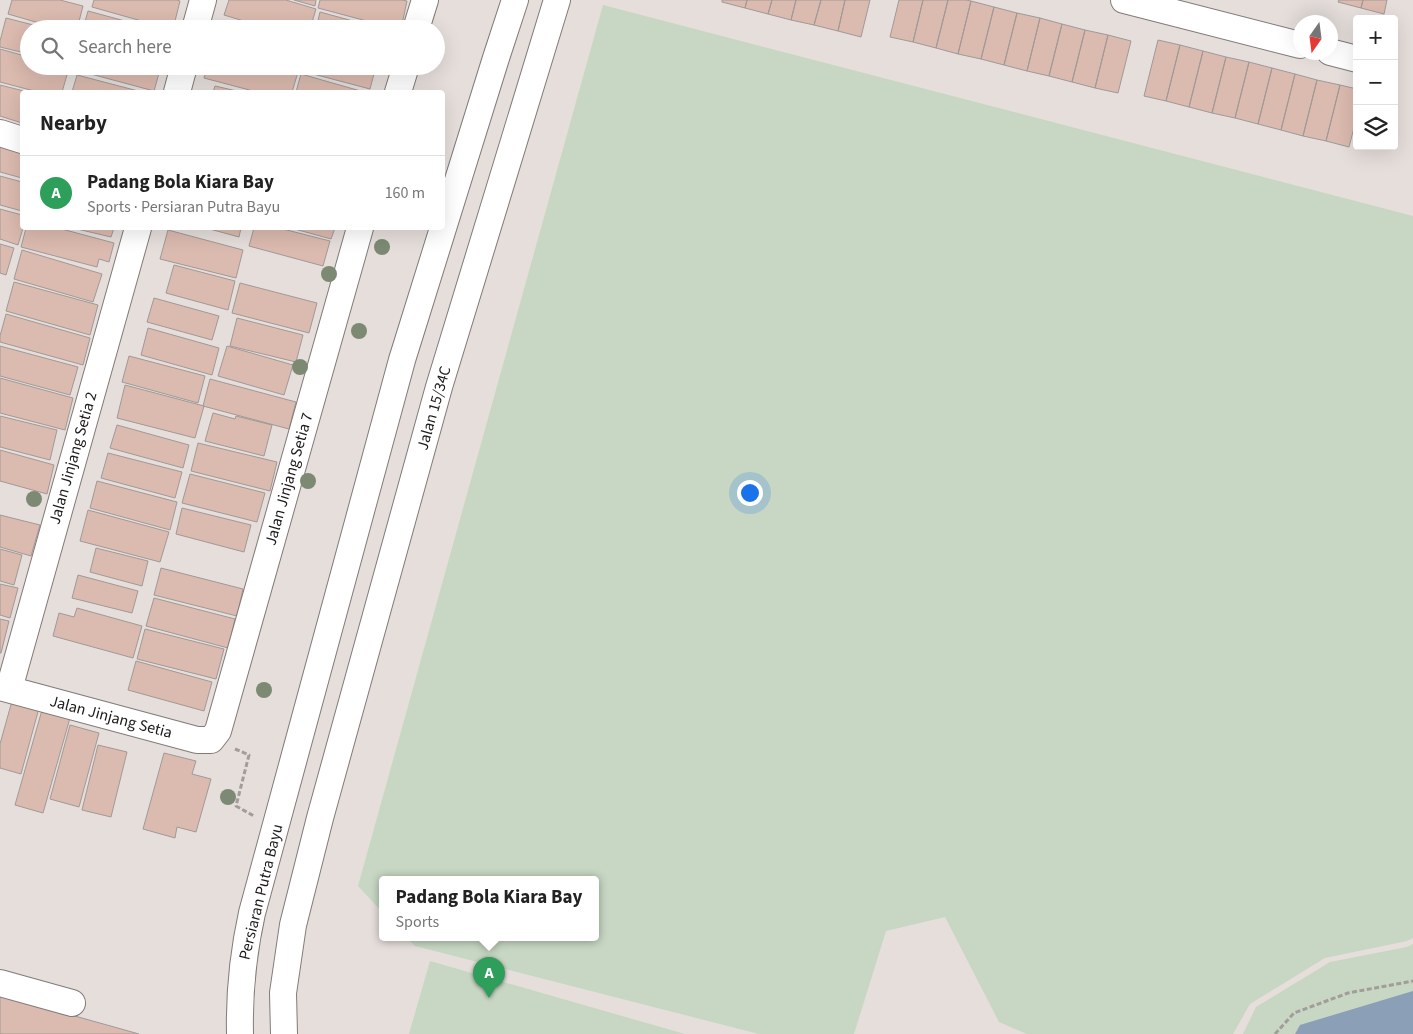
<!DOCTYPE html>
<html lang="en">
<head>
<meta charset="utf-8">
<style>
  body { margin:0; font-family:"Source Sans 3",sans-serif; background:#f2f2f2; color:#222 }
  .controls { position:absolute; right:15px; top:15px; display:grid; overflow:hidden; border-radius:5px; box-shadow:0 5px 20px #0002 }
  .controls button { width:45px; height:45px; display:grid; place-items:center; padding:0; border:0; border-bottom:1px solid #e0e0e0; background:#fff; color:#222; font:25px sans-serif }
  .compass { position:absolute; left:1293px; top:15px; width:45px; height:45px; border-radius:50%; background:#fff; box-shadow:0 5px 20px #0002; rotate:194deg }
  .you { position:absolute; left:749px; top:492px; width:18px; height:18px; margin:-12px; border:4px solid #fff; border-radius:50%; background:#1a73e8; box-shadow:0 0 0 8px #1a73e833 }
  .badge { display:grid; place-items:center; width:32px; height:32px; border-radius:50%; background:#287924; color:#fff; font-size:16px; font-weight:700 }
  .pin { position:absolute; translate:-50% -41px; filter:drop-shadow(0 1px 2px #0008) }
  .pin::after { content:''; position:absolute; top:26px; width:18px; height:15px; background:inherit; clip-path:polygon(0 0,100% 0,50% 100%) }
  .popup { position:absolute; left:379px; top:876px; width:220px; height:65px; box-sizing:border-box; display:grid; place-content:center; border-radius:5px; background:#fff; filter:drop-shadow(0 1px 4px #0005); font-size:16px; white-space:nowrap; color:#767676 }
  .popup b { font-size:19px; color:#222 }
  .popup::after { content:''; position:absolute; left:50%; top:100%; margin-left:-10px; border:10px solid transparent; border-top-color:#fff }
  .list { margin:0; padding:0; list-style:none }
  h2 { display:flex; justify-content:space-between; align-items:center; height:65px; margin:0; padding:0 20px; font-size:21px }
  h2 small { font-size:16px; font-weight:400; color:#767676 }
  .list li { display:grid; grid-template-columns:32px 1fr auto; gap:15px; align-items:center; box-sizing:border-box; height:75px; padding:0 20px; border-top:1px solid #e0e0e0 }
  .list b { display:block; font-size:19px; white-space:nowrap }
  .list p { margin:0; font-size:16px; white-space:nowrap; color:#767676 }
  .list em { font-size:16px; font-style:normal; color:#767676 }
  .icon { flex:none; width:28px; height:28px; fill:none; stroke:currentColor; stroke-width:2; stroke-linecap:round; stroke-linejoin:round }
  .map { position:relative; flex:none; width:1413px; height:1034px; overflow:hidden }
  .search { position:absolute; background:#fff; box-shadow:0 5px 20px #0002; left:20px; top:20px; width:425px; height:55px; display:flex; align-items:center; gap:12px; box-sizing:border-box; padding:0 18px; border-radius:28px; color:#767676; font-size:19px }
  .panel { position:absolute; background:#fff; box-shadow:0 5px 20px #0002; left:20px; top:90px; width:425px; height:140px; border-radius:5px }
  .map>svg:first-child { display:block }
</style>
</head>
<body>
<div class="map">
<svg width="1413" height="1034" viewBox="0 0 1413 1034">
  <rect width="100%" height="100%" fill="#e5dedb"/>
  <path fill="#c7d7c3" d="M603,5L1413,216V938L1407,941L1325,958L1250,1004L1233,1034H1027L999,1022L945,917L886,931L854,1034H759L415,946L406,937H595V879H383V913L358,886Z
    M1413,944V1034H1243L1256,1007L1330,962L1407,947Z
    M430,961L685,1034H409Z"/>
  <path fill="#8b9fb6" d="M1413,991V1034H1295L1300,1025Z"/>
  <path fill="#dbbaaf" stroke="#a09997" d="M12,0H60L83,6L77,29H60L8,14Z
    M94,0H177L180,1L173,29H170L92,7Z
    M229,0H286L316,9L310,29H270L224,15Z
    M294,0H316L315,6Z
    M320,0H402L407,1L401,29H397L318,8Z
    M722,0H747L745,8L722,2Z
    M747,0H772L768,14L745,8Z
    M772,0H796L791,20L768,14Z
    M796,0H821L814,25L791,20Z
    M821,0H845L838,31L814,25Z
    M845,0H870L861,37L838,31Z
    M899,0H923L913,42L890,37Z
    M923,0H948L936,48L913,42Z
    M948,0H966L971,1L958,54L936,48Z
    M1339,0H1363L1361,8L1338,2Z
    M1363,0H1387L1384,14L1361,8Z
    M971,1L994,7L981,59L958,54Z
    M994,7L1017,13L1004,65L981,59Z
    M88,11L147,27L146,29H83Z
    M320,12L382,29H316Z
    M1017,13L1040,18L1027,71L1004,65Z
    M6,18L49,29H29V54L0,47V41Z
    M1040,18L1062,24L1049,76L1027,71Z
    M238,22L260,29H236Z
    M1062,24L1085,30L1072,82L1049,76Z
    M1085,30L1108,35L1095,88L1072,82Z
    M1108,35L1131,41L1118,93L1095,88Z
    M1158,40L1180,45L1166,101L1144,96Z
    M1180,45L1203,51L1189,107L1166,101Z
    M0,49L29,57V66H61L69,68L62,92H38L0,82Z
    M1203,51L1226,57L1212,113L1189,107Z
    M1226,57L1249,62L1235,118L1212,113Z
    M1249,62L1272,68L1258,124L1235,118Z
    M77,66H161L154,91L76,70Z
    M207,66H278L298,72L292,92H257L204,78Z
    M303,66H376L370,89L302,71Z
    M1272,68L1295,74L1281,130L1258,124Z
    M301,74L364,92H296Z
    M1295,74L1317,80L1303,136L1281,130Z
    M77,75L142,92H72Z
    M1317,80L1340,85L1326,141L1303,136Z
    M0,85L28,92H22V123L0,116Z
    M1340,85L1357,89V116L1349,147L1326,141Z
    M215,86L241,92H213Z
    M0,141L22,147V178L0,172Z
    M0,176L22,182V211L0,205Z
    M0,209L22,215L23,228L18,245L0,239Z
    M26,228H58L114,243L109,262L99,259L97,267L21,247Z
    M73,228H114L111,237Z
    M206,228H241L239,237Z
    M254,228H279L330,241L323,266L249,246Z
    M291,228H335L331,239Z
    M168,230L243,250L236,278L160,259Z
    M0,244L14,248L6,275L0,273Z
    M22,250L102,274L93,302L14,279Z
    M174,265L235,281L228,310L166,293Z
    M14,282L98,305L90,335L6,311Z
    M240,283L317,303L309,333L232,313Z
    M154,298L219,316L212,340L147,322Z
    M6,314L90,338L83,365L0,342V336Z
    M237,318L303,335L296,362L230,346Z
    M148,328L219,348L212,375L141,355Z
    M0,346L78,367L70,395L0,376Z
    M227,346L293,365L284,395L218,376Z
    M129,356L205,376L198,403L122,382Z
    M0,378L73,398L65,430L0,413Z
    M210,379L296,402L289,429L203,406Z
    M125,385L204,406L195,438L117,418Z
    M213,413L235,419L236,416L272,425L264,456L205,441Z
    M0,416L57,430L50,460L0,447Z
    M117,425L189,445L183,468L110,448Z
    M198,443L277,462L270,491L191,471Z
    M0,450L54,465L47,494L0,481Z
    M108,453L182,472L175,498L101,478Z
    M190,474L265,493L257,522L182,503Z
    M97,481L177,502L170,530L90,508Z
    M182,508L251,525L244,552L176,534Z
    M88,510L169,532L160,562L80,541Z
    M0,515L40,525L31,556L0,547Z
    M96,548L148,561L142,586L90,572Z
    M0,549L22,555L14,585L0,581Z
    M161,568L243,589L237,616L154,595Z
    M78,575L138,591L132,613L72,598Z
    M0,584L18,588L10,618L0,615Z
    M154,598L235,619L228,648L146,626Z
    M77,608L142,626L133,658L53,636L59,613L74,617Z
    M0,619L9,621L1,653H0Z
    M145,629L224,649L216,679L137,659Z
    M136,661L212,682L204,711L128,690Z
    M12,701L39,708L21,774L0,768V744Z
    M42,710L70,718L43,813L15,805Z
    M70,725L99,733L79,807L50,799Z
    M98,745L127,752L111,817L82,810Z
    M164,753L196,761L192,774L211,779L196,832L177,827L175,838L143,829Z
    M0,995L139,1034H0Z"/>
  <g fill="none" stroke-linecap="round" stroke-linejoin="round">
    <g stroke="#817a78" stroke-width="28">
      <path id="minor" d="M1124,0L1300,45
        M195,29L203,0
        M416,29L425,0
        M1330,52L1357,59
        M177,92L184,66
        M398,92L406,66
        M0,133L22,140
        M0,687L197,740H211L218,731L360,228
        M9,689L138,228
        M0,983L72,1003
        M240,1034C239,992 243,954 252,913L402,360L496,58L515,0
        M284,1034L283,993L293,925L320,818L439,387L557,0"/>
    </g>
    <path stroke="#a29c9a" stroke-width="3" stroke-dasharray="5 2.5" stroke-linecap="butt" d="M235,749L249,755L236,806L254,816
      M1275,1034L1294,1013L1348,993L1413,981"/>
    <use href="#minor" stroke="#fff" stroke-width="26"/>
  </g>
  <g fill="#7c8a74">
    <circle cx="382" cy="247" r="8"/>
    <circle cx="329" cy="274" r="8"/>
    <circle cx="359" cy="331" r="8"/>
    <circle cx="300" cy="367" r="8"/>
    <circle cx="308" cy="481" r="8"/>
    <circle cx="34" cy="499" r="8"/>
    <circle cx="264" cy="690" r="8"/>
    <circle cx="228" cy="797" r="8"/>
  </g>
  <g text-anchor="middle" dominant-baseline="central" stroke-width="4" stroke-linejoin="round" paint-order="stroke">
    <g font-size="16" fill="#1c1a19" stroke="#fff">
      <text transform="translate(434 408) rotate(-74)">Jalan 15/34C</text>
      <text transform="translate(73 458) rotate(-74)">Jalan Jinjang Setia 2</text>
      <text transform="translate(289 479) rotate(-74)">Jalan Jinjang Setia 7</text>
      <text transform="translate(111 717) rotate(15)">Jalan Jinjang Setia</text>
      <text transform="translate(261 892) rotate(-76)">Persiaran Putra Bayu</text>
    </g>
  </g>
</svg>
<div class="controls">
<button>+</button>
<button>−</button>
<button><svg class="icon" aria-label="layers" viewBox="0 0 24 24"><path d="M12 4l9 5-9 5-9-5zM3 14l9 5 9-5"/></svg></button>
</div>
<svg class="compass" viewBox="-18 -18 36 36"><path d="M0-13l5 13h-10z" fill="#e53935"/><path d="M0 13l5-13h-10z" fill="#767676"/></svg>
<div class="you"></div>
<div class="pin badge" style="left:489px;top:998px;background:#2e9e5b">A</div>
<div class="popup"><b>Padang Bola Kiara Bay</b>Sports</div>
<div class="search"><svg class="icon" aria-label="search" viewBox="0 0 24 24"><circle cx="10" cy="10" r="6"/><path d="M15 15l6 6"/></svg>Search here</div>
<section class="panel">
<h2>Nearby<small></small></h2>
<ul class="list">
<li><span class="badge" style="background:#2e9e5b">A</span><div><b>Padang Bola Kiara Bay</b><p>Sports · Persiaran Putra Bayu</p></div><em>160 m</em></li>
</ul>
</section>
</div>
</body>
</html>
